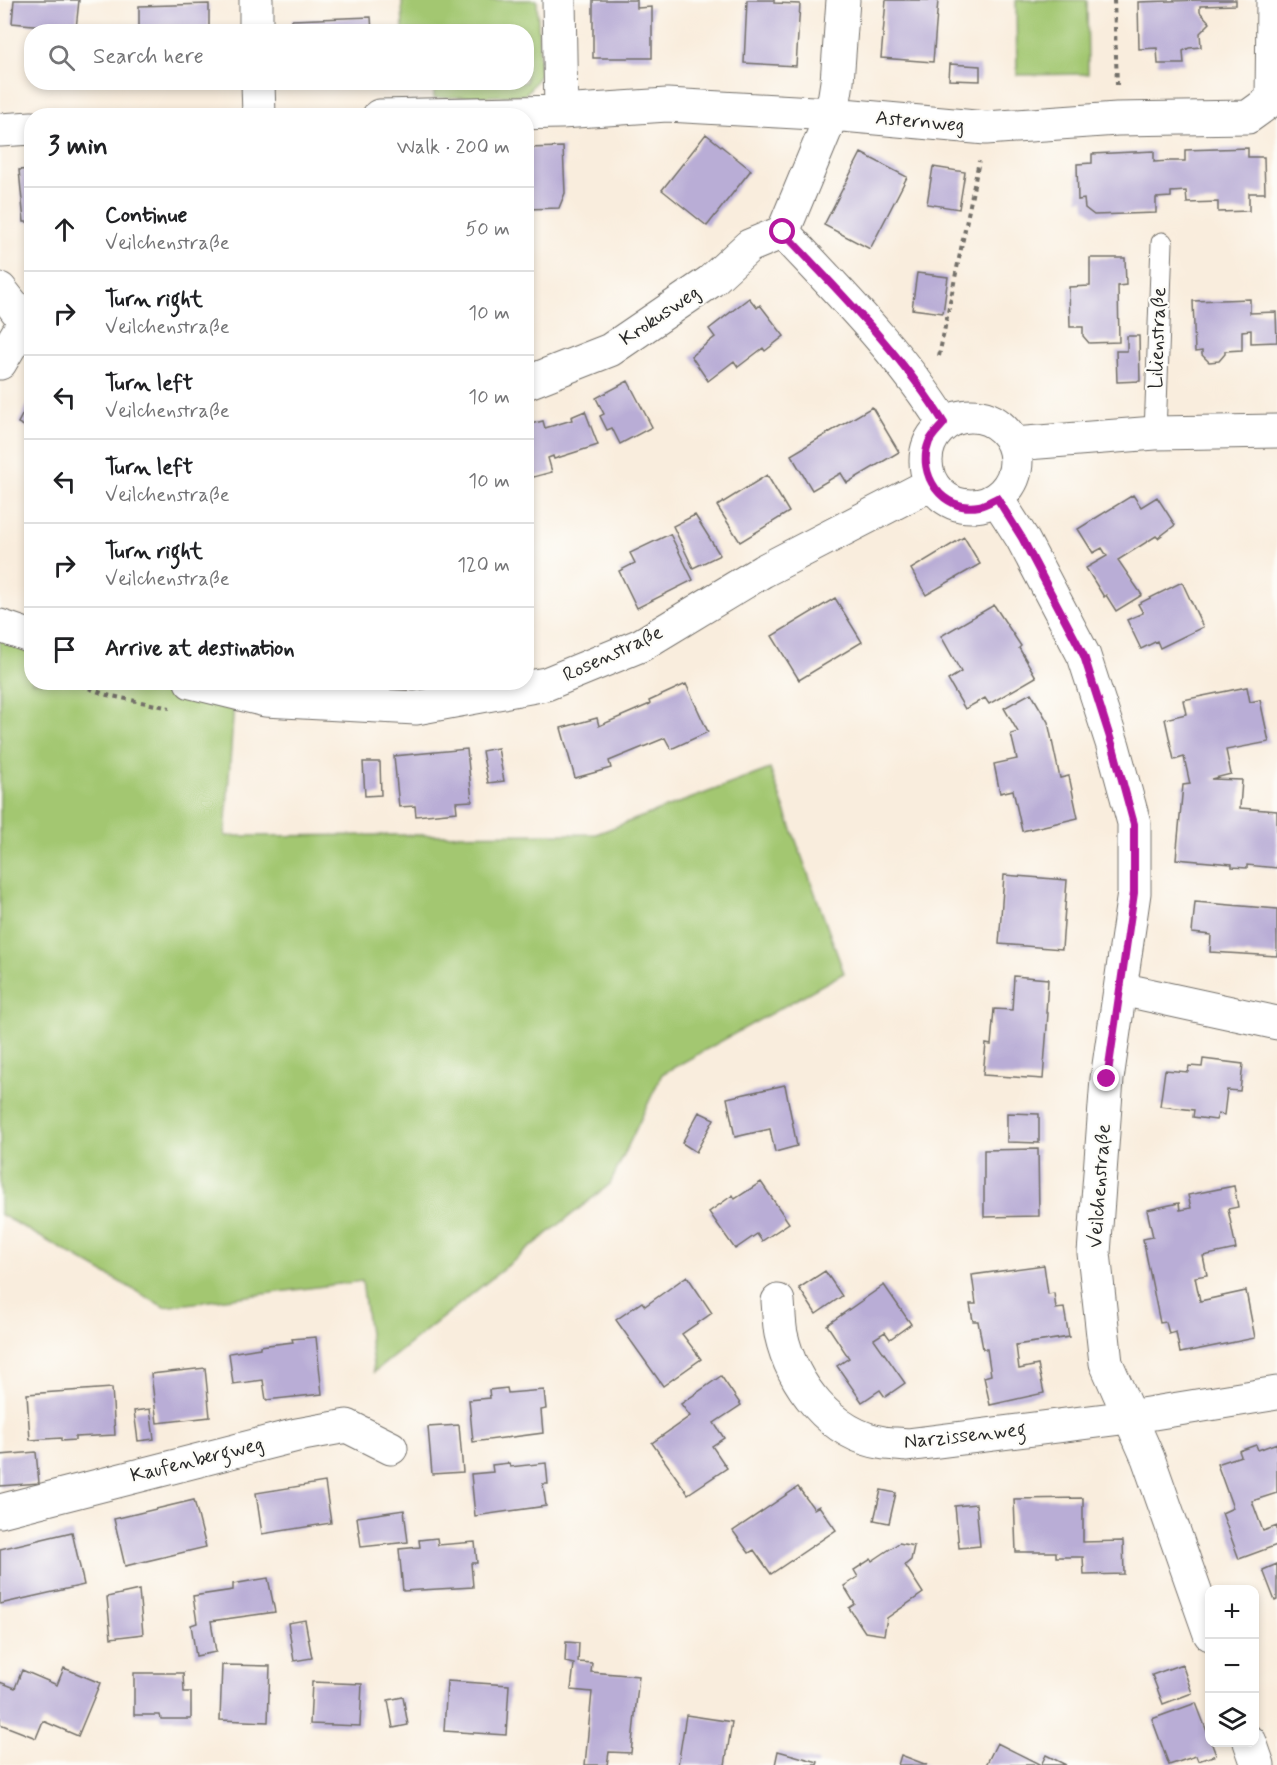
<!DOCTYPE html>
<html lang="en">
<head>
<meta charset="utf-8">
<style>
  body { margin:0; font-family:Mynerve,sans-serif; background:#f2f2f2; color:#202124 }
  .controls { position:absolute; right:18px; bottom:18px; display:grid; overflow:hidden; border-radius:12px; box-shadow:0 3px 9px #0003 }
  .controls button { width:54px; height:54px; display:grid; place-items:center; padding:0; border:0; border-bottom:2px solid #e0e0e0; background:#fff; color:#202124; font:30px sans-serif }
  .stop { position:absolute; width:18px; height:18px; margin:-14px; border:4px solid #b5179e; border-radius:50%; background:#fff }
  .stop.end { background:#b5179e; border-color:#fff; box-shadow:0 2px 6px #0008 }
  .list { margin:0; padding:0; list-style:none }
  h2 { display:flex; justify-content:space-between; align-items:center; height:78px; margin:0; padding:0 24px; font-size:26px }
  h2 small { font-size:20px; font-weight:400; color:#757577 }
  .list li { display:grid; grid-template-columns:39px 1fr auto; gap:18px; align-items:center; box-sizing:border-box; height:84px; padding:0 24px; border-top:2px solid #e0e0e0 }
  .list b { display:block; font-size:22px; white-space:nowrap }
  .list p { margin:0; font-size:20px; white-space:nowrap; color:#757577 }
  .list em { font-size:20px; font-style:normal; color:#757577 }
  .icon { flex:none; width:33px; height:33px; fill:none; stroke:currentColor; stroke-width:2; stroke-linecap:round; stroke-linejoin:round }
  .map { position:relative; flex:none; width:1277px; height:1765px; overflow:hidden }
  .search { position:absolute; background:#fff; box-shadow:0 3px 9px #0003; left:24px; top:24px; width:510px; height:66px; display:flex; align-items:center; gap:15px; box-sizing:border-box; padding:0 21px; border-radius:24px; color:#757577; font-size:22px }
  .panel { position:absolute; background:#fff; box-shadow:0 3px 9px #0003; left:24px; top:108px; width:510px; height:582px; border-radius:24px }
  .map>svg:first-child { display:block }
</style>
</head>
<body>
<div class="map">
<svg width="1277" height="1765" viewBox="0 0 1277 1765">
  <rect width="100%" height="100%" fill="#fdfcf7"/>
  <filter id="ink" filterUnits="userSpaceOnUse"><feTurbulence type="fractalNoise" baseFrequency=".0167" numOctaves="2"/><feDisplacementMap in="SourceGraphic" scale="12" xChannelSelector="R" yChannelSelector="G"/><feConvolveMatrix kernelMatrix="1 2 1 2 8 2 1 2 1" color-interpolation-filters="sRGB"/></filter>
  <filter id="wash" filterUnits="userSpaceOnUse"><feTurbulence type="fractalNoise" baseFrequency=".008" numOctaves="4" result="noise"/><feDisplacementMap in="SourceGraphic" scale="24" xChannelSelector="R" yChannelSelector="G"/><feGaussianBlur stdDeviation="1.35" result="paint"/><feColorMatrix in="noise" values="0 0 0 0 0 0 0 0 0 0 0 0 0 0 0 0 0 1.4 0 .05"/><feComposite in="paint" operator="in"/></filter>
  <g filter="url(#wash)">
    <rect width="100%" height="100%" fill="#f9eddd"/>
    <path fill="#a3c771" stroke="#67794e" stroke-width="1.5" d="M402,0H537L540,75L530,89L524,95L434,98V83L526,82V32L403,31Z
      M1016,0H1087L1088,74L1017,75Z
      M0,611L31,621L32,682H217L235,688L225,836L596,834L770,769L844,973L662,1074L610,1184L374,1372L362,1281L164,1307L0,1214Z"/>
    <g id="blocks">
      <path fill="#b9add6" d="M14,0H79L76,29L12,23Z
        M593,0H637V8L652,7V58H593Z
        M747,0H774V3L800,4L796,66L744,63Z
        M886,0H938L933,62L881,58Z
        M1200,0H1236V5L1200,6V12L1210,23L1200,33L1201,47L1189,48L1183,51L1184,64H1158L1157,48L1139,49L1138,2Z
        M209,4V32H139V6Z
        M371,17L372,32H292V20Z
        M950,64L980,66V81L949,80Z
        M706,134L751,170L707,226L662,190Z
        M563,147L565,193L559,208L526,209V148Z
        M1248,148V157H1264L1265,193H1249V211L1218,212V202L1187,203L1186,191L1171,192V197L1156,198V213L1094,215L1085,208L1084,199L1078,200L1077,164L1092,163V154L1154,151V162L1170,161H1185V150Z
        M861,153L907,177L870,249L824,225Z
        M933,167L965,172L959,209L927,204Z
        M32,169V222H24L19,170Z
        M1090,258H1125L1126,285L1118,286L1119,342L1089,343L1083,336V327H1070L1069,287L1090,286Z
        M917,273L948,277L943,313L912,309Z
        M749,298L757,308L760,305L784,336L765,351L763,348L738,367L734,361L708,381L691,356L715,337L709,329Z
        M1250,299V313L1276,312L1277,342L1251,343V330L1242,331V350L1225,351V354L1219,361L1209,362L1202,355V351L1195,352L1193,301Z
        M1127,336H1139L1140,381L1117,382L1116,351H1127Z
        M628,381L652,427L620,444L612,428L607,430L600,416L604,414L596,398Z
        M32,396V430L18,423Z
        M872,407L899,452L847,483L841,473L812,490L791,455Z
        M585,411L598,445L554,459L553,456L548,458L552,472L526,479V425L543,421L545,428L572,420L571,417Z
        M767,475L789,512L740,542L717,506Z
        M1133,495L1141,507L1157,497L1175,525L1158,538L1156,536L1118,560L1142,595L1116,611L1106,595L1104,597L1086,568L1107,556L1102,548L1093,553L1078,529Z
        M695,515L720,555L693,568L673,526Z
        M670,534L693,580L637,608L619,571L635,563L630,553Z
        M964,537L980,564L926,595L911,569Z
        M1182,582L1203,627L1160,648L1157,641L1141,649L1127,620L1143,613L1138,604Z
        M835,598L862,642L799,680L772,636Z
        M994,605L1021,646L1019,648L1036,677L989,704L985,698L965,709L948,680L961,672L941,636Z
        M686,684L708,732L671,749L665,738L609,761L611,768L575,778L561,728L597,718L599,726L650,704L649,701Z
        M1247,687L1250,702L1260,700L1269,742L1226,750L1231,774L1211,779L1242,780L1240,808L1277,811V868L1247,865V868L1232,867V864L1176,859L1183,785L1190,784L1184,757L1174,760L1165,719L1186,714L1183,700Z
        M1031,693L1048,722L1060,778L1069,776L1078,818L1022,831L1013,790L1000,793L994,764L1017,759L1011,734L1018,732L1004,708Z
        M498,748L504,781L488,783L482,751Z
        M467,749L472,801L456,802L457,812L416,816L415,806L399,807L394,756Z
        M363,762H380L381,795L365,796Z
        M1004,875L1067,880L1062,949L999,944Z
        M1195,902L1277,909V956L1210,952L1211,935L1192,933Z
        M1014,976L1048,979L1046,1013H1048L1043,1079L983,1075L986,1044L991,1045L994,1009L1012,1010Z
        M1203,1059L1243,1064L1240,1091L1227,1090L1224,1115L1218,1114L1216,1120L1193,1117L1194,1110L1160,1106L1165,1070L1188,1072L1189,1066L1202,1067Z
        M785,1085L797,1146L775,1152L770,1129L735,1137L727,1098Z
        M699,1112L714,1119L696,1152L682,1143Z
        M1007,1113L1039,1114V1143L1007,1142Z
        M1038,1149L1039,1216L984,1217V1150Z
        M761,1182L789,1223L762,1241L757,1234L735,1249L709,1212L733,1195L735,1199Z
        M1234,1186L1238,1207L1228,1209L1236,1249L1203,1256L1207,1275L1195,1277L1200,1301L1246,1291L1255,1338L1180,1353L1176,1332L1169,1334L1166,1322L1160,1323L1143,1239L1153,1237L1147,1210L1179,1203L1180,1210L1191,1208L1188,1195Z
        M1044,1265L1048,1294L1054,1293L1056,1309L1064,1308L1069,1337L1016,1345L1019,1369L1038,1365L1044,1393L990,1405L984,1377L991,1375L987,1349H983L978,1321H973L970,1304H976L972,1275Z
        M825,1271L842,1296L816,1314L799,1288Z
        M687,1276L712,1313L682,1334L701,1359L663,1386L616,1320L642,1302L645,1306Z
        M884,1285L911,1324L890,1339L885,1332L874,1339L905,1383L885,1397L880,1390L862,1402L837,1366L849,1358L827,1325Z
        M316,1337L322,1394L266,1400L263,1380L233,1384L229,1353L260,1348V1346L293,1342L292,1339Z
        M205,1368L210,1417L157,1423L151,1374Z
        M721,1376L741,1405L714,1423L724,1438L712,1446L727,1468L688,1494L652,1443L690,1416L681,1404Z
        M112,1388L115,1435L75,1437V1440L61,1441V1438L30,1440L27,1394Z
        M507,1388L508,1393L544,1390L546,1409L541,1410L543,1433L473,1442L469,1400L490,1398L489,1390Z
        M150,1409L154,1439L138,1441L134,1411Z
        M459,1425L463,1472L432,1474L428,1427Z
        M1277,1443V1493L1252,1501L1263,1531L1277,1526V1545L1239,1559L1222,1513L1233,1508L1217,1464L1241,1456L1239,1451L1256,1445L1258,1450Z
        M36,1452L39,1483L0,1486V1455Z
        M509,1463L510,1467L546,1463L548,1484H543L546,1506L475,1516L471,1474L493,1472L492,1465Z
        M325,1482L331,1523L262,1534L256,1493Z
        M798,1487L814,1509L819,1506L836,1530L771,1574L754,1550L749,1553L733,1531Z
        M881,1490L896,1493L889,1523L874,1520Z
        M1083,1498V1542L1123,1541L1124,1574L1084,1575L1083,1557H1056V1552H1016L1014,1499Z
        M194,1500L206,1547L125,1566L114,1519Z
        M976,1504L980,1546L959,1548L955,1506Z
        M404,1510L408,1542L361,1547L357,1517Z
        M72,1532L84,1585L0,1604V1549Z
        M437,1538L438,1545L475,1542L477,1563H471L473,1587L403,1591L399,1549L420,1547L419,1540Z
        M899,1543L914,1546L911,1560L905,1565L923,1593L887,1618L884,1635L865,1632L849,1608L855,1604L844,1586L858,1577L854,1570L871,1559L872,1561Z
        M1277,1564V1600L1275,1601L1263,1570Z
        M268,1578L275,1612L211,1621L216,1652L196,1656L191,1625L197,1623L193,1596L233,1590V1584Z
        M139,1590L143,1634L111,1638L107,1597Z
        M305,1620L312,1658L294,1661L288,1623Z
        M566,1642L579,1643L578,1662L592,1663L591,1672L639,1676L631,1753L609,1752L607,1765H585L592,1692L571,1690L574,1664L565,1662Z
        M1182,1664L1192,1693L1163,1704L1152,1675Z
        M222,1665L270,1666L268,1722L220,1720Z
        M64,1668L100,1683L78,1736L43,1721L36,1738L0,1724V1682L15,1688L22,1670L57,1685Z
        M134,1673H183L184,1692H191V1719H161L160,1715H134Z
        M447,1681L509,1685L506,1735L444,1731Z
        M312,1682L362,1684L360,1726L310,1724Z
        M403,1697L408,1725L393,1728L388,1700Z
        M1196,1703L1216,1755L1198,1761L1196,1756L1169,1765L1152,1719Z
        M686,1715L732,1722L725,1765H678Z
        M997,1743L1041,1765H986Z
        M778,1751L818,1762L817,1765H775Z
        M901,1755L927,1765H898Z
        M1046,1755L1066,1765H1041Z"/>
    </g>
  </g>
  <g filter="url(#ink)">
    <use href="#blocks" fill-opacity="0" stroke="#736f69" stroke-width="1.5"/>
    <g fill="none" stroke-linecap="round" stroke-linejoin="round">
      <g stroke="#736f69" stroke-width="23">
        <path id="service" d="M1155,433L1162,243"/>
      </g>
      <g stroke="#736f69" stroke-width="35">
        <path id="minor" d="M256,0V32
          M559,0L561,112
          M843,0L837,82L832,114L783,232C839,292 900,353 944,423
          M258,82L259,116
          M1272,99L1273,0
          M379,116L561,112L667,105L832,114L986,128L1117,119L1248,117L1277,96
          M0,130L32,128
          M0,289L25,321L0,363
          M526,383L610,350L711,281L749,246L783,232
          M926 461a45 45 0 1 1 90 0a45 45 0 1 1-90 0Z
          M1014,444L1155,433L1277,431
          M997,499L1022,538L1084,656L1113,746L1134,823V893L1107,1079L1094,1253L1106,1363L1148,1458L1210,1634
          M0,626L32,637
          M191,682L265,700L416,708L546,684L641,645L763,571L931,484
          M1121,989L1277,1023
          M778,1301C779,1312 779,1324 781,1334C792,1384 831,1435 884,1443C892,1444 900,1444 907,1445L1129,1417L1277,1393
          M0,1511L297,1435L347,1426L391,1448
          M1250,1742L1258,1765"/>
      </g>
      <path stroke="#736f69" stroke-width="4" stroke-dasharray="4.5 4.5" stroke-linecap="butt" d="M1114,0L1117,85
        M939,356L979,161
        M951,512L967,515
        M72,682L107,695L170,708"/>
      <use href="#service" stroke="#fff" stroke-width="21"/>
      <use href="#minor" stroke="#fff" stroke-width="33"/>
    </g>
  </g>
  <g fill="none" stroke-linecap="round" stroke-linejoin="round" filter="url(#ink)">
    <path stroke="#b5179e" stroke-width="8" d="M783,232C839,292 900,352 944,423C939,429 932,435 929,442C916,474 943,513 979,506C985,505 991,501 997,498L1022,538L1084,656L1113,747L1134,824V893L1107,1079"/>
  </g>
  <g text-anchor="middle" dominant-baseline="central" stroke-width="4.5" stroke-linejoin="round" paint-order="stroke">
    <g font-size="20" fill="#2b2b2b" stroke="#fdfcf7">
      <text transform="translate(920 122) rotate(5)">Asternweg</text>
      <text transform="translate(660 316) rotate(-34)">Krokusweg</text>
      <text transform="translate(1158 338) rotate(-88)">Lilienstraße</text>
      <text transform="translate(613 654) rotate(-25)">Rosenstraße</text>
      <text transform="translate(1100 1186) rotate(-86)">Veilchenstraße</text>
      <text transform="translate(965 1436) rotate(-6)">Narzissenweg</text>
      <text transform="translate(197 1460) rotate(-14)">Kaufenbergweg</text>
    </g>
  </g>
</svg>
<div class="controls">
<button>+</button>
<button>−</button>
<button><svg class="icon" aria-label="layers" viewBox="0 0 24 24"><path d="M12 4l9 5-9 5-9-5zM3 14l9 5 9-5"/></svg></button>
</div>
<div class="stop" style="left:783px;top:232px"></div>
<div class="stop end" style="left:1107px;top:1079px"></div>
<div class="search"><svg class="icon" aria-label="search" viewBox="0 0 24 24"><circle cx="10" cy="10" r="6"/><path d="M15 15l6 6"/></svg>Search here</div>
<section class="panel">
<h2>3 min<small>Walk · 200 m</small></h2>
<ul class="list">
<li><svg class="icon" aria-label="ahead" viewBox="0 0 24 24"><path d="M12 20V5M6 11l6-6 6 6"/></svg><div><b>Continue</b><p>Veilchenstraße</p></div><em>50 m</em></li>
<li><svg class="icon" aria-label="right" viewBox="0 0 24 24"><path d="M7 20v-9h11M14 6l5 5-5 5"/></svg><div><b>Turn right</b><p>Veilchenstraße</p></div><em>10 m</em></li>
<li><svg class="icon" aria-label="left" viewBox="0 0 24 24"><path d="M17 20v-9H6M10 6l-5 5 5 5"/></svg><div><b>Turn left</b><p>Veilchenstraße</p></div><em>10 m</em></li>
<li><svg class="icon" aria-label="left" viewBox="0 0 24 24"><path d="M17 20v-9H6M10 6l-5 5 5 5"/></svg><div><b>Turn left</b><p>Veilchenstraße</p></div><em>10 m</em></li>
<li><svg class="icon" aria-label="right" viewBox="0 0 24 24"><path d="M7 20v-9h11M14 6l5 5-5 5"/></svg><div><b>Turn right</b><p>Veilchenstraße</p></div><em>120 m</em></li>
<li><svg class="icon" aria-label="arrive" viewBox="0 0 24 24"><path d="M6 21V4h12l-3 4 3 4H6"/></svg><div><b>Arrive at destination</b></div></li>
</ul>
</section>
</div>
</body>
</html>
